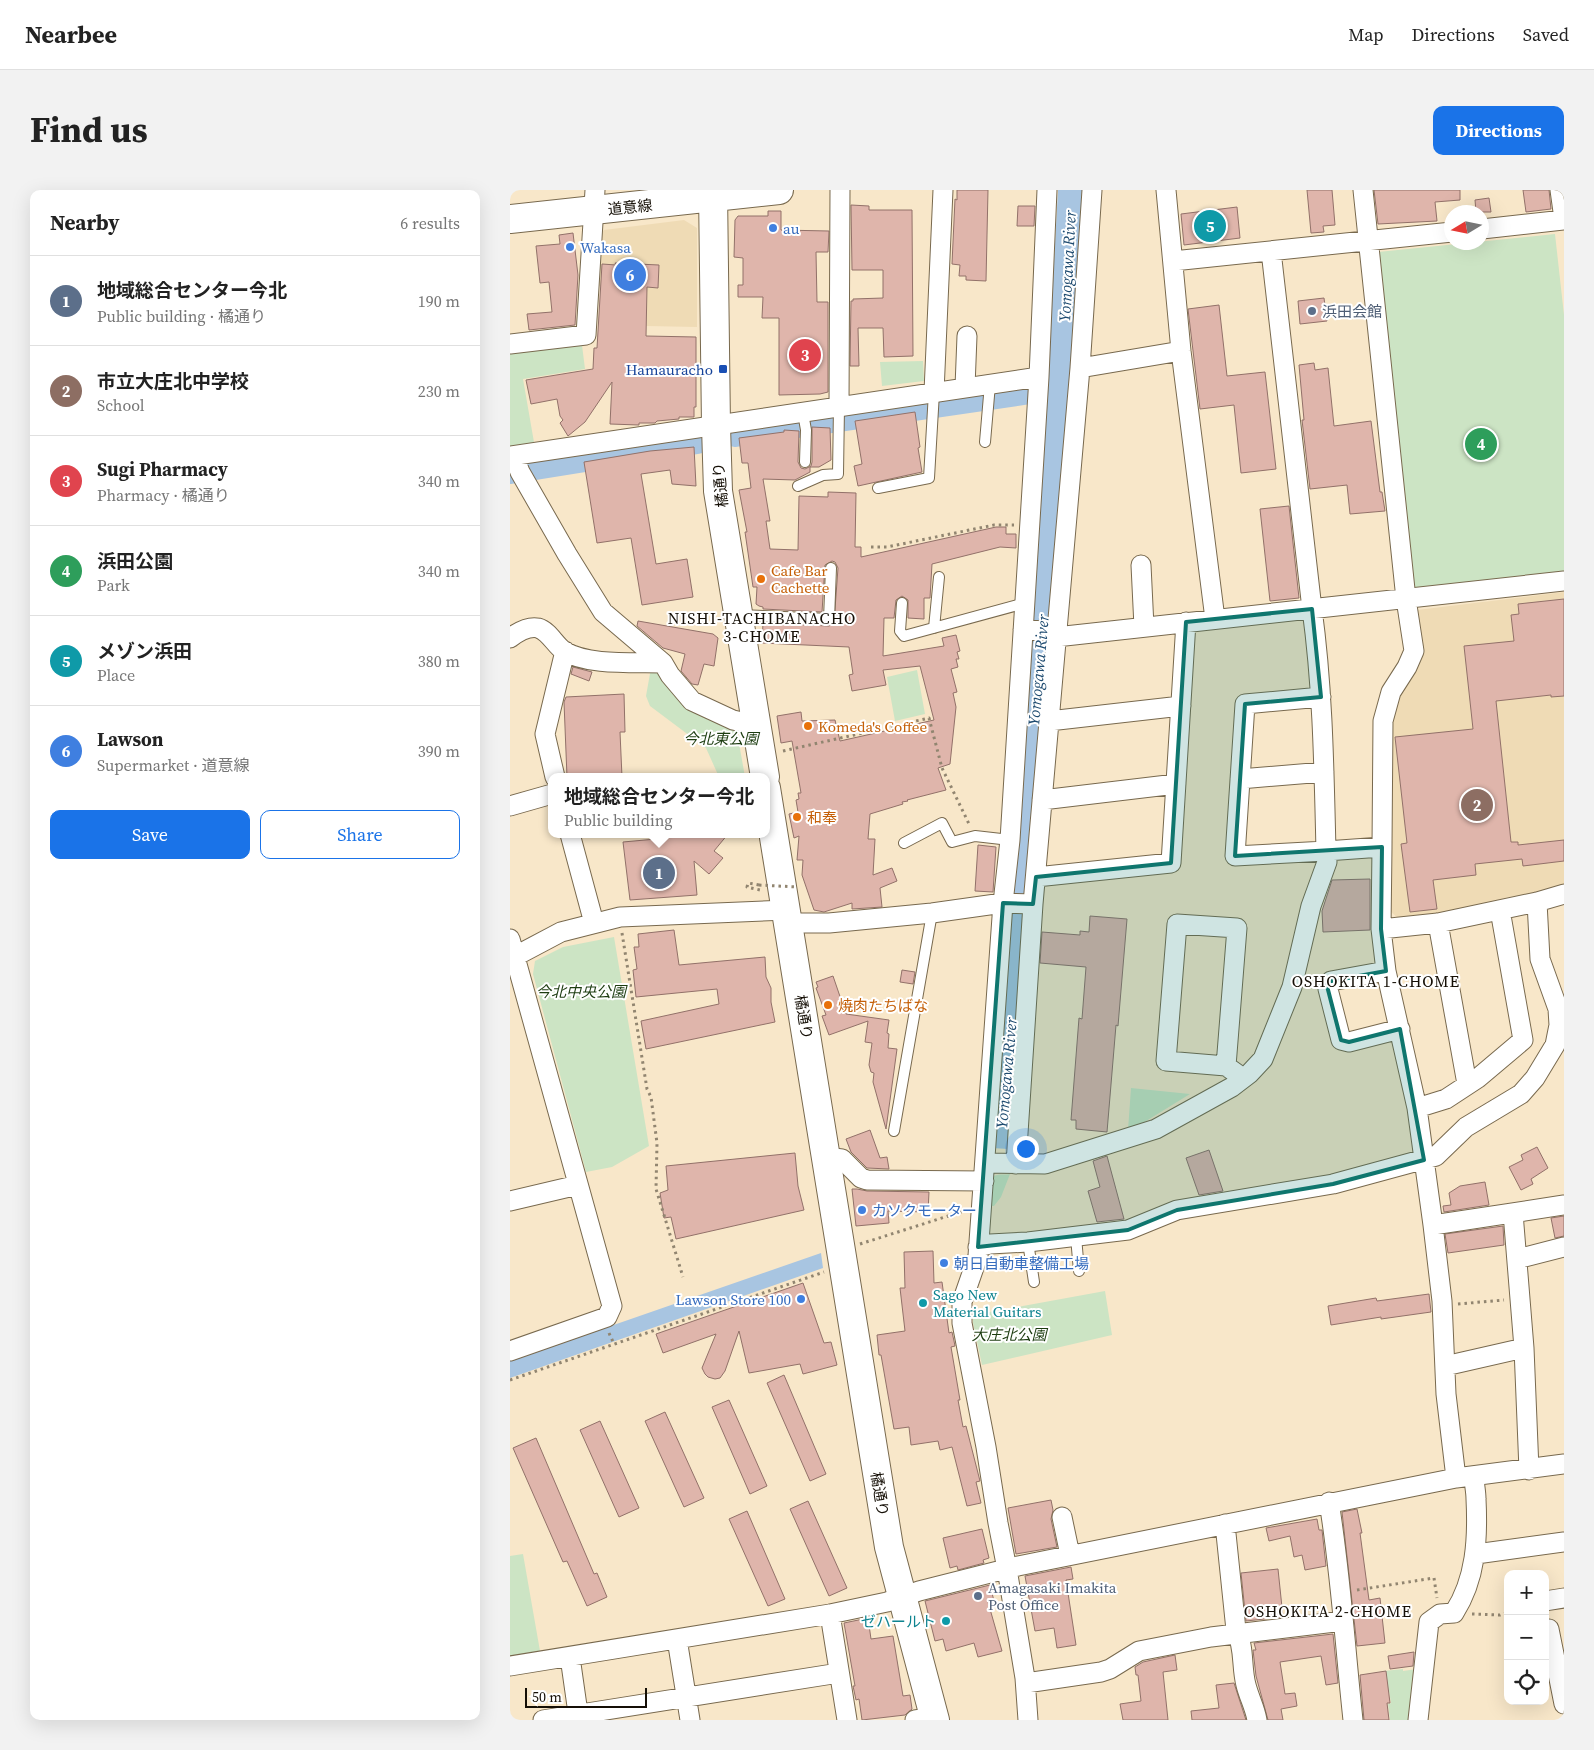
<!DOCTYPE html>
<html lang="en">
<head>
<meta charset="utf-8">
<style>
  body { margin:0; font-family:"Source Serif 4","Noto Sans JP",serif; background:#f2f2f2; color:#222 }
  .controls { position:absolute; right:15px; bottom:15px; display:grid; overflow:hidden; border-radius:10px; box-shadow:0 5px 20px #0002 }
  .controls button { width:45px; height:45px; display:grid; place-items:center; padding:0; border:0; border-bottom:1px solid #e0e0e0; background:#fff; color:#222; font:25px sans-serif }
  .compass { position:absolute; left:934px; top:15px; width:45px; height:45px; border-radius:50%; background:#fff; box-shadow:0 5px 20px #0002; rotate:260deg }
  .scale { position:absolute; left:15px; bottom:12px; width:122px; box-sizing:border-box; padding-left:5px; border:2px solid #150f06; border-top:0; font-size:14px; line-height:18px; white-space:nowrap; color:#150f06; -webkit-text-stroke:4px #fff; paint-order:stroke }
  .you { position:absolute; left:515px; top:958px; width:18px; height:18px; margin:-12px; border:4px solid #fff; border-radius:50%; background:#1a73e8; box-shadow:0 0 0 8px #1a73e833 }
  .badge { display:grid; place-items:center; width:32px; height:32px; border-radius:50%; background:#1a73e8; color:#fff; font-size:16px; font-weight:700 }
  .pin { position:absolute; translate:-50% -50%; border:2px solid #fff; box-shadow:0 1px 5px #0006 }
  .popup { position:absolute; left:38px; top:583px; width:222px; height:65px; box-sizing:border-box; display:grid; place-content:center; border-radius:10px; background:#fff; filter:drop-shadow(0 1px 4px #0005); font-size:16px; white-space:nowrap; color:#767676 }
  .popup b { font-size:19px; color:#222 }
  .popup::after { content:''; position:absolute; left:50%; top:100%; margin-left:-10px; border:10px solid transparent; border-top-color:#fff }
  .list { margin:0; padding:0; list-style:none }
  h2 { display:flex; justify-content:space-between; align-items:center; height:65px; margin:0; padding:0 20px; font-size:21px }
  h2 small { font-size:16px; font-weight:400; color:#767676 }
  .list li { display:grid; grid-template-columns:32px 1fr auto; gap:15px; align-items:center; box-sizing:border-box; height:90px; padding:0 20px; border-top:1px solid #e0e0e0 }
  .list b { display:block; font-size:19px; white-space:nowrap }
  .list p { margin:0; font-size:16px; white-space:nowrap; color:#767676 }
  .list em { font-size:16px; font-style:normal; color:#767676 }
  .actions { display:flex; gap:10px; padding:15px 20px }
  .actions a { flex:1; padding:11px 0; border:1px solid #1a73e8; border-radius:10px; text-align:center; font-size:18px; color:#1a73e8 }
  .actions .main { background:#1a73e8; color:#fff }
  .icon { flex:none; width:28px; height:28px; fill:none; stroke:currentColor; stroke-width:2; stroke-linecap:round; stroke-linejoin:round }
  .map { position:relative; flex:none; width:1054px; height:1530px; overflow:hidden; border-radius:10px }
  header { display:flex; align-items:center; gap:30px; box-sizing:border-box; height:70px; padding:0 25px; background:#fff; border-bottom:1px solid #e0e0e0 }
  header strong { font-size:24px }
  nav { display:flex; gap:28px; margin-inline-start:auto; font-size:18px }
  .intro { display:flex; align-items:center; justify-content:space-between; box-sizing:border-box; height:120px; padding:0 30px }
  h1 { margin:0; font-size:35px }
  .button { padding:12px 22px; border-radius:10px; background:#1a73e8; color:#fff; font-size:18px; font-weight:700 }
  main { display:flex; gap:30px; padding:0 30px }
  aside { flex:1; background:#fff; border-radius:10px; box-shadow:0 5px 20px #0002 }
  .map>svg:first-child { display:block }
</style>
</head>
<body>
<header>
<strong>Nearbee</strong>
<nav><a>Map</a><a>Directions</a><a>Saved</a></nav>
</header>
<div class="intro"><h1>Find us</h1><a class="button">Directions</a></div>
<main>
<aside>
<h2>Nearby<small>6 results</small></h2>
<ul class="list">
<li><span class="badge" style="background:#5c6f8a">1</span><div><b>地域総合センター今北</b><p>Public building · 橘通り</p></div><em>190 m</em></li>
<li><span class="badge" style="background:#8d6e63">2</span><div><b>市立大庄北中学校</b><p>School</p></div><em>230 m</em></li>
<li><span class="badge" style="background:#e0444e">3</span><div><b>Sugi Pharmacy</b><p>Pharmacy · 橘通り</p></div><em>340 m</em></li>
<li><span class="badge" style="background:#2e9e5b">4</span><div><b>浜田公園</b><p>Park</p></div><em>340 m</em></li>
<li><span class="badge" style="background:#0f9aa8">5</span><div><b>メゾン浜田</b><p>Place</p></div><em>380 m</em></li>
<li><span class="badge" style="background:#3f7fe0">6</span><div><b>Lawson</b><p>Supermarket · 道意線</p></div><em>390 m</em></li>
</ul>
<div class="actions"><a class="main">Save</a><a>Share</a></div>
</aside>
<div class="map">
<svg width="1054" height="1530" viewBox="0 0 1054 1530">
  <rect width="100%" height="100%" fill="#f8e7c9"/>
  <path fill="#efdbb5" d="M174,30L187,38V137L136,136L137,98L87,96L89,45L94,40Z
    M1054,402V695L1025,705L998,707L946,724L902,726L889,729L880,721L881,534L907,420Z"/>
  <path fill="#cce4c4" d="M1045,44L1054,125V382L905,399L868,62Z
    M72,155L75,179L13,189L25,258L0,262V163Z
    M413,171L414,191L372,196L370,172Z
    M141,478L152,479L226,536L235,587H209L196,558L140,516L136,506Z
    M407,480L415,524L385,531L377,487Z
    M104,747L139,956L102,977L76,982L23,784L25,771L53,757Z
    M621,898L680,904L628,936L618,940Z
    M500,984L491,1007L484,1016H477C478,1008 477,987 487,985C491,984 496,985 500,984Z
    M595,1101L602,1145L472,1175L463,1133V1125Z
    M13,1364L30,1461L0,1466V1366Z
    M893,1479V1481L907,1479L902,1530H880L878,1514L881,1513L879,1501H876L874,1481Z"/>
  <path fill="#a8c5e1" d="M548,0H572L566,112L519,670L498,959L482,958L537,196Z
    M311,1063L313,1078L0,1188V1171Z"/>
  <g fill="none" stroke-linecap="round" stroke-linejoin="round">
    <path stroke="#a8c5e1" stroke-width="30" d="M225,242L520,199
      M0,279L187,249"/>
  </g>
  <path fill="#dfb5ab" stroke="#927169" d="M447,0H478L476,91L456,90V86H449L450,75L442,74L445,9L447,10Z
    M797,0H822L825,35L813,36L814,42L801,43Z
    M864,0H950V10L925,12L927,31L868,34Z
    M1013,0H1039L1041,19L1016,22Z
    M979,8L981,22H966L965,10Z
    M341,15L359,16V20H402L403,166L374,167L373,138H348L349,176H340L341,111H343V109L373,108V80H342Z
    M508,16H525L524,36H507Z
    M727,17L730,48L674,55L671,24Z
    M258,21H271V40L319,41L318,62H306L307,112H318V202L310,204L269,205V128H252L253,107H228V95H233V68L224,67L225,30L228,26H258Z
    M63,43L68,85L65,135L19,140L17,124L42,122L39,92L30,93L26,56L50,54L49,45Z
    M105,73L149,75L148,98L137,97L136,146L186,147V217H184V227H169V229L147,231L145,233H129V235L100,234L102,192L75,232L58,246L50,233L53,230L50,226L47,209L21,214L16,190L83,179L84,158H87L92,74L106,75Z
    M814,108L817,131L790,134L788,111Z
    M709,115L717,186L755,182L766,279L731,283L724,215L690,219L678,119Z
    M804,173L805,180L818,178L824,236L861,231L870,302H872L875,321L840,324L837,295L800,299L792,230H794L789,175Z
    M405,222L410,257L408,258L412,282L348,296L344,276L352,274L345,231Z
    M302,237L320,238L321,270L309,277H300V282L285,290L253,289L260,331H256L260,359L288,360L289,306L318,307V302L346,303L345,357H351V367L486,337H496V344H506V358L490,357L422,374L420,408H414V429L398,428V410L392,406L386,410L384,428H374L373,466L434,456L432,448L446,445L450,461L447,462L449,469H446L448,477L441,479L447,502L443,503L446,517L440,574L428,578L436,600L397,610L398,611L392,612L393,614L360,624L358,649H365L363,685L382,678L387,691L370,698L372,717L342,719V713L314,722L304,720L292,685L293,670H287L289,646L284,648L279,624L288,622L286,610L289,609L288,603H291L282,551L271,553L267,526L291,522L292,531L325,530L330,551L424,530L410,476L373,480L376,495L342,501L339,485L343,484L339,457L252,453L253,433L319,436L324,433L328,378L325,372L322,371L315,375L312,422L253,419V417L249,416L246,414L247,397H243L235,342H237L229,300L241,298L238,273H232L229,248L274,242V240L289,241L288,272L291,278L295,279L301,276L302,272Z
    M184,257L186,296L162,294L160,280L131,284L146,374L177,369L183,407L132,415L121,348L87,353L74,272L140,261Z
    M779,316L789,408L760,411L750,319Z
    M1054,409V506L1041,507V505L986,511L1001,652H1008V655L1054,650V671L1013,676L1012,669L965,674L966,685L923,690L927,719L900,722L891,654L897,653L885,547L963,539L954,456L1004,451L1001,425L1009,424L1008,414Z
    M128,431L203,444L208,448L204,476L194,474L188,495L182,494L171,481L175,464L153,458L127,436Z
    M63,477L82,482L79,491L61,484Z
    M114,504L115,542H110L112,587H57L54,512L56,507Z
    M152,644H218L204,661L213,668L199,684L184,671L187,705L120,710L113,652L157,648Z
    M468,655L486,657L483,702L465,701Z
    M860,689V740L813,742L812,721L822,690Z
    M580,726L617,729L608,836L606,835L597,942L566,939V930H561L569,828L572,829L576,777L530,773L532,742L570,745V741L579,742Z
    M164,740L169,775L255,767L256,787L261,798V812L265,832L136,859L131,831L209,814L207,799L126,807L123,780L127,779L124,757H129L128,744Z
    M392,780L405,782L403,794L390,792Z
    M323,786L336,824L379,830L377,843L379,844L378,858L387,859L376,939L363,892L364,883L361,882L359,875L362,853L355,852L358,831L319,845L312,826L316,825L306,798L308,797L306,792Z
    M360,940L370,968L377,967L379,979L357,978L341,962L336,949Z
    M1027,957L1038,978L1021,989L1023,994L1011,1000L999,977L1013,970L1011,965Z
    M699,960L713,1001L689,1005L676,968Z
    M285,963L288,996L294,1020L166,1049L161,1027L154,1028L150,1003L158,1000L156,976Z
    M597,966L614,1029L587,1032L578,1001L590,997L583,971Z
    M975,992L979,1015L934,1022L933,1016L941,1015L939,1003L950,996Z
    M342,999H347L357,1001L419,1002L418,1022L378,1021L379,1033L346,1036Z
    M1054,1026V1046L1045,1048L1041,1028Z
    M993,1036L994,1055L938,1063L935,1044Z
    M423,1061L424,1093L432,1092L439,1143L442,1142L444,1151L445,1156L441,1157L450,1210H448L453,1237L456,1236L470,1291L466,1292L471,1313L457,1316L442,1257L430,1260L428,1251L401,1255L399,1237L384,1239L371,1165H369L367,1145L395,1141L390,1098H395L394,1062Z
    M293,1093L314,1153L321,1152L327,1175L293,1184L290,1174L239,1183L229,1141L215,1181L210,1188L205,1189L198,1187L195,1184L192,1178L206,1144L153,1163L146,1144Z
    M919,1104L921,1122L871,1129V1127L821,1135L818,1116L866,1108L867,1111Z
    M274,1185L316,1284L300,1291L257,1193Z
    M219,1210L257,1296L240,1304L202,1217Z
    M155,1222L194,1308L174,1317L135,1231Z
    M90,1231L129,1318L109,1327L70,1240Z
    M26,1248L84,1384L87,1383L97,1407L77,1416L57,1371L53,1372L3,1258Z
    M541,1310L543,1320L541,1329L547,1357L506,1364L498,1318Z
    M298,1311L337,1398L319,1406L280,1319Z
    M847,1319L852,1343H850L859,1410L870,1408L875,1453L847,1456L832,1322Z
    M237,1321L275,1409L258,1416L219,1329Z
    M807,1329L809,1340H812L816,1376L795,1380L792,1365L784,1367L780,1346L759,1351L756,1338Z
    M472,1339L479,1368L473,1370L474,1373L448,1380L447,1376L440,1378L433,1348Z
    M561,1377L563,1389L556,1390L566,1455L547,1458L544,1438L525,1441L515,1386Z
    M768,1379L773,1427L736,1431L731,1383Z
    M480,1395L484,1411L478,1412L492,1461L468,1467L464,1453L436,1461L433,1449L425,1451L415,1411Z
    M358,1428L361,1449L383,1446L393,1506L400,1505L402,1519L395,1525L352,1530L349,1509L346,1510L343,1496H345L334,1433Z
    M823,1444L828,1493L816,1495L811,1466L770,1472L775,1504L785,1503L787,1516L771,1519L773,1530H758L746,1486L743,1460H746L744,1453Z
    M904,1462L903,1476L880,1479L878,1466Z
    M665,1465L667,1480L653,1482L658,1530H613L610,1514L631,1511L628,1485H626L625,1477L633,1472Z
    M876,1481L880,1513H877L879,1530H854L850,1485Z
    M724,1493L736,1530H682L681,1521L709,1518L706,1495Z"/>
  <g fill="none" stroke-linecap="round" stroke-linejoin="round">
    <g stroke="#78694e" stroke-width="12">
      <path id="lane" d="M293,223L296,240L295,272
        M475,252L480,194
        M288,296L313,285L328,284L329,217
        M368,298L419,288L424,202
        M392,413L390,441L394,446L515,413
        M230,425L319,429L321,378
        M424,438L429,387
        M394,653L432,633L442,652L465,646L500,650
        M384,941L422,723
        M566,1047L569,1081
        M518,1052L524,1092"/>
    </g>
    <g stroke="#78694e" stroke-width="21">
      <path id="street" d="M656,0L671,161L705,429
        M853,0L896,409L904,461L897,477L881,502L873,531L872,657
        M1050,0L1054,29
        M972,39L1054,30
        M761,61L802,419C813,499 814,580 816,661L725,666L735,514L811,507
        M663,71L942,42
        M0,154L76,145L85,0
        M570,178L671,161
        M455,197L457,146
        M424,202L433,0
        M329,217L330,0
        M0,266L529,187
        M4,266L10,282L57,364L93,422L153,473L160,485L182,511L223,530L246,535
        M631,375L634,437
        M513,440L540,441L547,443
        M546,447L1054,391
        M0,448C8,442 18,436 28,438C39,441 45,455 54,461C78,476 125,472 153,473
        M539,531L671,516
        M45,587L35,544L55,461
        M730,589L814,582
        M532,610L666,594
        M0,616L42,604
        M60,644L84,733
        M526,687L661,673L676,432
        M279,733H319L422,723L493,713L523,714
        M928,733L957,894
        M871,739L876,781L907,918L923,1035L932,1111L936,1204L946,1288
        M0,749L102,1116L97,1127L0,1161
        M0,769L51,742L110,727L277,720
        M876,781L821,791L818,799L831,850L839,852L890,839
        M716,876L727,738L667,734L656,871L716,876L733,888
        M907,918L936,909L968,888L1013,850L990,720
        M316,967L332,969L351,988L357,990L474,991
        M475,973L535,974L646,939L722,897L739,884L753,869L782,797L801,716L817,672L816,661L872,657L871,739L928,733L1027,712L1054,704
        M506,974L523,714L570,178L582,0
        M0,1011L68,995
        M1003,1023L1014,1158L1019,1280
        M923,1035L1054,1015
        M468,1057L480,1054L518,1052L618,1040L667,1020L823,994L926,966L956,937L1011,904L1025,888L1045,855L1049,835L1048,819L1030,769L1027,712
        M1007,1069L1054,1057
        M935,1176L1014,1158
        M819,1312C831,1385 835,1457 843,1530
        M552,1327L560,1365
        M715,1334L726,1440C735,1458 731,1476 736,1495C739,1507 745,1518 747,1530
        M966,1364L1054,1352
        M1035,1411L1054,1408
        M320,1424L337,1530
        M1035,1440L1039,1439L1054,1514
        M167,1449L180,1530
        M60,1467L69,1530
        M0,1476L320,1424L377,1412L409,1401L508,1376L946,1288L1054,1274
        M516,1493L591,1482L600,1479L629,1461L701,1447L833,1431
        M33,1530L329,1483
        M405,1530L425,1527
        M518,1530L515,1488L497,1379L488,1333L476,1257L452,1133V1112L468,1066L493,713L500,650L529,187L537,0
        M908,1530L919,1432L930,1424L944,1423C966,1389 968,1349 966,1309C966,1301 964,1294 964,1286"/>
    </g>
    <g stroke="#78694e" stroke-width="30">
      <path id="secondary" d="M203,0L206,236L208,301L255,587
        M0,29L269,0
        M256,598L379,1357L425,1530"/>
    </g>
    <path stroke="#918570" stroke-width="3" stroke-dasharray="2.5 4" stroke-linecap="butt" d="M361,357H377L484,335H504
      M273,561L419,528L432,578L460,636
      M249,695L238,693L237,697L250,700
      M112,743L137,899L141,907L147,953L146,999L173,1087
      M350,1054L454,1021
      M948,1114L994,1110
      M99,1143L104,1154
      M0,1190L314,1082
      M847,1400L924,1388L927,1408
      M962,1424L990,1425L998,1422"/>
    <use href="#lane" stroke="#fff" stroke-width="10"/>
    <use href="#street" stroke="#fff" stroke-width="19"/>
    <use href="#secondary" stroke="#fff" stroke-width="28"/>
    <path stroke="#918570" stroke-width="3" stroke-dasharray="2.5 4" stroke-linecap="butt" d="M249,695L287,697"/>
  </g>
  <path fill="#0f766e" fill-opacity="0.2" stroke="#0f766e" stroke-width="4" stroke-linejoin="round" d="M802,419L811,507L735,514L725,666L872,657L871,739L876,781L816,792L831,850L839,852L890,839L914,970L823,994L667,1020L618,1040L468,1057L493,713L523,714L526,687L661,673L676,432Z"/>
  <g fill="#3f7fe0" stroke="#fff" stroke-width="2">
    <circle cx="263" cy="38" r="5"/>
    <circle cx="60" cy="57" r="5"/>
    <circle cx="352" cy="1020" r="5"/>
    <circle cx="434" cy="1073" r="5"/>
    <circle cx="291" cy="1109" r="5"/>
  </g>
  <g fill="#5c6f8a" stroke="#fff" stroke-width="2">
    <circle cx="802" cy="121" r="5"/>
    <circle cx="468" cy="1406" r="5"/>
  </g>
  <rect fill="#1a4fb4" stroke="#fff" stroke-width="2" x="208" y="174" width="10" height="10" rx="2.5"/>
  <g fill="#e8710a" stroke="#fff" stroke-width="2">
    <circle cx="251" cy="389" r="5"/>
    <circle cx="298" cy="536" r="5"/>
    <circle cx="287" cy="627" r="5"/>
    <circle cx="318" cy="815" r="5"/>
  </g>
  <g fill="#0f9aa8" stroke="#fff" stroke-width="2">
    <circle cx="413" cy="1113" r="5"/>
    <circle cx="436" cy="1431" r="5"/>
  </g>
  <g text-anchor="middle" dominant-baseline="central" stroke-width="4" stroke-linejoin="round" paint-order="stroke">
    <g font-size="15" fill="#150f06" stroke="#fff">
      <text transform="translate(120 17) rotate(-6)">道意線</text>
      <text transform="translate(210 295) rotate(-95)">橘通り</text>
      <text transform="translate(294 827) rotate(81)">橘通り</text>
      <text transform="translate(370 1304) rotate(81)">橘通り</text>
    </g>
    <g font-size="15" fill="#366cbe" stroke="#fff" text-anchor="start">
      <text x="273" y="38">au</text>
      <text x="70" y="57">Wakasa</text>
      <text x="362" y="1020">カソクモーター</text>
      <text x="444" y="1073">朝日自動車整備工場</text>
      <text x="281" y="1109" text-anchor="end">Lawson Store 100</text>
    </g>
    <g font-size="15" fill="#4e5e75" stroke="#fff" text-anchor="start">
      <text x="812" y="121">浜田会館</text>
      <text x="478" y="1397">Amagasaki Imakita<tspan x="478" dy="17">Post Office</tspan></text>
    </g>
    <g font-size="15" fill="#164399" stroke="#fff" text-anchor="end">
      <text x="203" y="179">Hamauracho</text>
    </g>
    <g font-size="15" fill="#c56008" stroke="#fff" text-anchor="start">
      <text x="261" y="380">Cafe Bar<tspan x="261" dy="17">Cachette</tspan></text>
      <text x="308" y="536">Komeda's Coffee</text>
      <text x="297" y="627">和奉</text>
      <text x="328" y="815">焼肉たちばな</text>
    </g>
    <g font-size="15" font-style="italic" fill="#1c3c10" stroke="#fff">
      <text x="211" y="548">今北東公園</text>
      <text x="71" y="801">今北中央公園</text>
      <text x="499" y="1144">大庄北公園</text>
    </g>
    <g font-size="15" fill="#0d838f" stroke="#fff" text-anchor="start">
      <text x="423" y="1104">Sago New<tspan x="423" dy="17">Material Guitars</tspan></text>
      <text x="426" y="1431" text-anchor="end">ゼハールト</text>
    </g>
    <g font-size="16" font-style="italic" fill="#1d4a6f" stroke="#fff">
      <text transform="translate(557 76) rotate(-87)">Yomogawa River</text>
      <text transform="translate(528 480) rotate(-85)">Yomogawa River</text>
      <text transform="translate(496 883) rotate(-85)">Yomogawa River</text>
    </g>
    <g font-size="16" letter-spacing="1" fill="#150f06" stroke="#fff">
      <text x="252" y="428">NISHI-TACHIBANACHO<tspan x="252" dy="18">3-CHOME</tspan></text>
      <text x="866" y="791">OSHOKITA 1-CHOME</text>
      <text x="818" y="1421">OSHOKITA 2-CHOME</text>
    </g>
  </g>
</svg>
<div class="controls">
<button>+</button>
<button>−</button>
<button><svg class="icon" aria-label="locate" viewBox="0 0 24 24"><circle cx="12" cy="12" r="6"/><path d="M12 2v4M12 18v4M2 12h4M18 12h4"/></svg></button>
</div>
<svg class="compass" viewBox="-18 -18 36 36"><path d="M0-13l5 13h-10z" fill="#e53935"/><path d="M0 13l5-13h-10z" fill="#767676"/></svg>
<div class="scale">50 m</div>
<div class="you"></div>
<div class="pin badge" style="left:149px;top:683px;background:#5c6f8a">1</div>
<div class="popup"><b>地域総合センター今北</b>Public building</div>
<div class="pin badge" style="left:967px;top:615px;background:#8d6e63">2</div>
<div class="pin badge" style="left:295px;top:165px;background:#e0444e">3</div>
<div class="pin badge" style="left:971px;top:254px;background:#2e9e5b">4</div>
<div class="pin badge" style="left:700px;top:36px;background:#0f9aa8">5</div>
<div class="pin badge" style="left:120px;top:85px;background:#3f7fe0">6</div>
</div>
</main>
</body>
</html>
